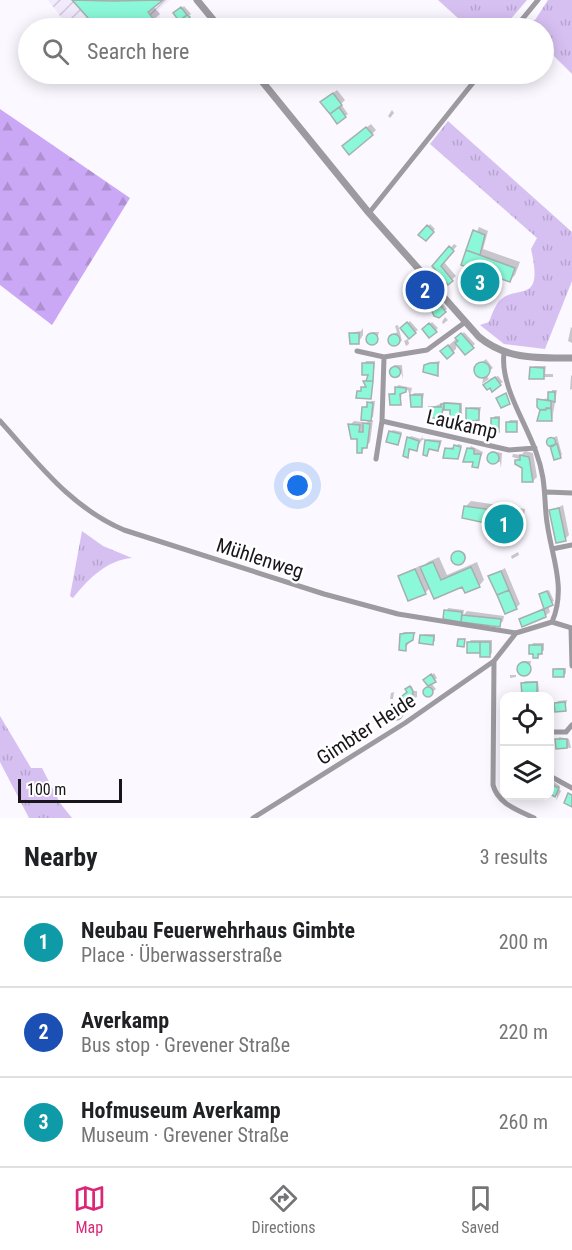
<!DOCTYPE html>
<html lang="en">
<head>
<meta charset="utf-8">
<style>
  body { margin:0; font-family:"Roboto Condensed",sans-serif; background:#f6f6f6; color:#202124 }
  .controls { position:absolute; right:18px; bottom:18px; display:grid; overflow:hidden; border-radius:12px; box-shadow:0 3px 15px #0003 }
  .controls button { width:54px; height:54px; display:grid; place-items:center; padding:0; border:0; border-bottom:2px solid #e0e0e0; background:#fff; color:#202124; font:30px sans-serif }
  .scale { position:absolute; left:18px; bottom:15px; width:104px; box-sizing:border-box; padding-left:6px; border:3px solid #18161a; border-top:0; font-size:16px; line-height:21px; white-space:nowrap; color:#18161a; -webkit-text-stroke:4px #fff; paint-order:stroke }
  .you { position:absolute; left:298px; top:486px; width:21px; height:21px; margin:-15px; border:4px solid #fff; border-radius:50%; background:#1a73e8; box-shadow:0 0 0 9px #1a73e833 }
  .badge { display:grid; place-items:center; width:39px; height:39px; border-radius:50%; background:#db2777; color:#fff; font-size:20px; font-weight:700 }
  .pin { position:absolute; translate:-50% -50%; border:3px solid #fff; box-shadow:0 2px 6px #0006 }
  .list { margin:0; padding:0; list-style:none }
  h2 { display:flex; justify-content:space-between; align-items:center; height:78px; margin:0; padding:0 24px; font-size:26px }
  h2 small { font-size:20px; font-weight:400; color:#757577 }
  .list li { display:grid; grid-template-columns:39px 1fr auto; gap:18px; align-items:center; box-sizing:border-box; height:90px; padding:0 24px; border-top:2px solid #e0e0e0 }
  .list b { display:block; font-size:22px; white-space:nowrap }
  .list p { margin:0; font-size:20px; white-space:nowrap; color:#757577 }
  .list em { font-size:20px; font-style:normal; color:#757577 }
  .icon { flex:none; width:33px; height:33px; fill:none; stroke:currentColor; stroke-width:2; stroke-linecap:round; stroke-linejoin:round }
  .map { position:relative; flex:none; width:572px; height:818px; overflow:hidden }
  .search { position:absolute; background:#fff; box-shadow:0 3px 15px #0003; left:18px; right:18px; top:18px; height:66px; display:flex; align-items:center; gap:15px; box-sizing:border-box; padding:0 21px; border-radius:33px; color:#757577; font-size:22px }
  .sheet { height:348px; background:#fff }
  nav { display:flex; justify-content:space-around; align-items:center; box-sizing:border-box; height:84px; border-top:2px solid #e0e0e0; background:#fff; font-size:16px; color:#757577 }
  nav a { display:grid; justify-items:center; gap:3px }
  nav .on { color:#db2777 }
  .map>svg:first-child { display:block }
</style>
</head>
<body>
<div class="map">
<svg width="572" height="818" viewBox="0 0 572 818">
  <defs>
    <pattern id="industrial-furrows" width="10" height="10" patternUnits="userSpaceOnUse" patternTransform="scale(1.5)"><rect width="10" height="10" fill="#f2ebfd"/><path d="M-1 1l2-2M0 10L10 0M9 11l2-2" fill="none" stroke="#cfc9d8"/></pattern>
    <pattern id="grass-tufts" width="24" height="20" patternUnits="userSpaceOnUse" patternTransform="scale(1.5)"><rect width="24" height="20" fill="#d6c0f2"/><path d="M3 7l-1-3M5 7V3M7 7l1-3M15 17l-1-3M17 17v-4M19 17l1-3" fill="none" stroke="#b7a4cf"/></pattern>
    <pattern id="forest-firs" width="22" height="20" patternUnits="userSpaceOnUse" patternTransform="scale(1.5)"><rect width="22" height="20" fill="#cba8f5"/><path d="M5 1l3.5 6h-7zM16 11l3.5 6h-7z" fill="#ae90d1"/></pattern>
  </defs>
  <rect width="100%" height="100%" fill="#fbf8ff"/>
  <path fill="url(#industrial-furrows)" d="M48,0H170L159,10L160,19L146,28H77L66,24Z"/>
  <path fill="url(#grass-tufts)" d="M438,0H527L503,28H469Z
    M548,0H572V74L544,46V28H526L523,25L526,20H535Z
    M448,121L572,232V281L545,349L504,344L480,325L489,322C491,317 493,310 497,304C514,280 545,310 531,249L537,238L430,144Z
    M82,531L103,546L132,558C107,560 88,579 73,598L70,596Z
    M0,716L31,768H42L60,803L72,818H29L0,762Z"/>
  <path fill="url(#forest-firs)" d="M0,109L130,198L52,325L0,285Z"/>
  <path fill="#0003" fill-rule="evenodd" d="M74,0H161L153,6L160,14L144,28H99Z
    M184,6L191,14L179,25L181,21L175,14Z
    M337,90L345,100L341,104L348,114L337,122L322,102Z
    M392,110L394,113L390,118L388,116Z
    M371,124L376,130L372,134L348,142Z
    M430,224L435,229L426,239L420,235Z
    M479,227L488,231L483,249L520,262L515,275L510,280L463,264Z
    M454,244L457,246L443,261L456,276L448,283L434,266Z
    M441,302L447,309L438,316L433,309Z
    M445,317L448,320L443,324L442,322Z
    M410,321L418,330L409,336L402,328Z
    M432,322L438,328L430,336L424,329Z
    M398,325L402,341L392,345L389,337L397,332L395,326Z
    M571,327L572,328V343L568,341Z
    M363,328V335L358,343L350,333L361,331Z
    M372,332H379L376,343H369Z
    M464,332L475,344L465,353L457,343L456,349L447,357L442,351Z
    M408,339L409,344L406,346L404,341Z
    M486,359L493,368L485,374L489,379L498,376L503,382L500,384L489,379L482,384L483,379L474,368Z
    M366,361H375L371,398L359,392L367,385L365,381L371,374L364,364Z
    M440,361L437,374L425,365L428,363Z
    M394,365H402L403,379L401,372L391,374Z
    M534,366H546L545,374H553V377H531Z
    M572,375V389L570,390L571,376Z
    M398,385L412,388L410,397L408,390L402,392L400,404L391,394L396,392Z
    M552,390H557L552,420L541,413L539,400L549,398Z
    M414,393H424L422,405L412,395Z
    M371,401H375L373,417L369,420H373L370,442L361,452L359,438L350,425L354,421L363,422L364,408ZM363,419H370L363,426Z
    M445,402L462,403V415L460,417L451,409H443L441,417L430,408Z
    M470,407H481L479,418L468,409Z
    M495,416H500L498,431L493,418Z
    M510,420H518L516,430L507,423Z
    M393,430L402,432L398,443L390,432Z
    M423,434L422,438L426,439L422,440L416,449L411,448L408,456V438L411,436L421,439Z
    M557,436L562,455L555,459L547,440Z
    M427,439L442,440L440,447L438,449L430,447L425,454Z
    M458,444L462,445L457,458L447,448L455,447Z
    M471,446L483,452L477,467L469,449Z
    M492,451L502,453L501,468L500,462L488,460Z
    M525,451L533,453L537,477L533,481L517,461L519,459L512,457L513,454L521,455Z
    M471,501L525,509L523,522L517,528L465,507Z
    M563,505L569,535L565,539L551,511Z
    M454 557a6 6 0 1 1 12 0a6 6 0 1 1-12 0Z
    M518,552L519,555L512,559L511,556Z
    M439,557L447,575L477,562L484,580L479,586L431,587L425,593L399,577L419,566L420,569L428,562Z
    M505,568L520,604L516,608L490,577Z
    M549,590L554,601L548,605L550,612L545,616L521,619L545,607L540,595Z
    M448,608L464,610L463,616L467,611L504,616L503,621L499,625L444,618Z
    M404,632H416L405,649L401,635Z
    M424,634H435V641L432,643L421,636Z
    M471,640H492V653L489,656L482,652L468,643Z
    M533,643H544V650L538,657L531,646Z
    M522,661H531L528,675H520Z
    M557,668H566V673L564,676L555,670Z
    M434,673L437,678L431,683L436,689L427,696L424,692L430,686L425,680Z
    M510,675H516V677L510,678Z
    M525,681H538L539,691L536,694L523,683Z
    M412,686L413,691H417V697L409,699L413,705L393,718L391,709L400,703L402,706L404,704V696Z
    M394,692L393,699H390L391,693Z
    M567,700L565,710L556,704L558,701Z
    M550,737L552,741L551,749H550Z
    M559,737L569,739L571,748L557,747Z
    M554,782L560,786L559,789L561,791L556,801L557,796L550,792Z"/>
  <path fill="#8bf9d9" stroke="#a3b0ab" stroke-width="1.5" d="M72,0L113,1L163,0L148,12L155,21L146,28H97Z
    M181,7L187,15L179,21L173,13Z
    M187,15L190,17L179,27L176,23Z
    M333,93L342,105L330,114L320,102Z
    M339,107L346,117L337,124L330,114Z
    M366,127L373,135L349,155L342,146Z
    M427,225L434,232L426,241L418,235Z
    M473,230L485,235L480,255L466,250Z
    M449,246L454,251L441,266L453,281L448,285L432,266Z
    M466,250L515,268L510,282L461,265Z
    M438,303L446,312L439,318L434,316L431,309Z
    M407,322L416,333L409,339L400,328Z
    M429,323L437,332L429,338L422,329Z
    M349,333H359V344H350Z
    M461,333L474,348L465,355L455,343L458,341L455,338Z
    M366 339a6 6 0 1 1 12 0a6 6 0 1 1-12 0Z
    M388 340a6 6 0 1 1 12 0a6 6 0 1 1-12 0Z
    M448,345L454,353L447,359L440,351Z
    M474 370a8 8 0 1 1 16 0a8 8 0 1 1-16 0Z
    M362,363H374L373,381H366L368,375H362Z
    M430,363H438V376L423,372L424,365Z
    M389.5 372a5.5 5.5 0 1 1 11 0a5.5 5.5 0 1 1-11 0Z
    M530,367L544,368V379H529Z
    M495,377L501,385L492,392L490,388L487,390L483,385Z
    M363,381H373L371,399L356,398L357,391H361V387H366Z
    M395,387L406,388V392L400,394L401,405H390L389,394H395Z
    M548,392H555V402L548,400Z
    M506,393L510,404L501,408L496,398Z
    M410,395H422V407H411Z
    M537,399L551,401V408L540,410L537,407Z
    M367,402L373,403L371,421L361,420L362,407H367Z
    M444,403L460,404V419L450,418V410H444Z
    M441,404H444L441,418H429V407H441Z
    M466,408L479,409V420L466,422Z
    M546,408H551L552,421H537L540,410H546Z
    M491,418H499V432H491Z
    M506,422H517V432H506Z
    M363,423L370,424L367,448H362V453H357V439H351L348,424L360,425L359,432H363Z
    M389,431L401,434L398,445L386,442Z
    M407,437L419,441L417,451L409,449L408,458L403,456Z
    M546.5 442a4.5 4.5 0 1 1 9 0a4.5 4.5 0 1 1-9 0Z
    M425,440L440,442L438,451L429,449L427,456L423,455Z
    M557,444L561,458L554,460L550,446Z
    M454,445L461,447L458,459L443,458L445,448L453,449Z
    M467,448L474,449V454H481L478,468L472,467L473,462H463Z
    M487 458a6 6 0 1 1 12 0a6 6 0 1 1-12 0Z
    M520,455L529,457L533,482H522V468L515,464V460H520Z
    M464,506L521,514L518,530L462,518Z
    M559,508L566,541L556,543L549,510Z
    M451 558a7 7 0 1 1 14 0a7 7 0 1 1-14 0Z
    M433,562L441,580L471,567L480,587L465,593L462,587L434,599L420,567Z
    M415,569L426,594L408,601L398,576Z
    M501,571L509,590L497,595L488,576Z
    M509,590L517,609L505,614L497,595Z
    M547,591L553,605L544,609L539,594Z
    M544,609L546,617L522,627L519,619Z
    M444,610L462,612L461,622L443,619Z
    M462,615L501,619L500,627L461,622Z
    M408,633H414L413,640L406,644V651L399,650L400,634Z
    M420,635L434,636L433,645L419,643Z
    M458,639H465L464,647L457,646Z
    M467,642H480V653H467Z
    M480,642H490V657H480Z
    M529,645H542V654H538V658H533V654H529Z
    M517 669a7 7 0 1 1 14 0a7 7 0 1 1-14 0Z
    M553,669H564V677H553Z
    M431,674L436,682L428,686L423,680Z
    M537,682V695H522L521,683Z
    M410,686L413,691L412,699L408,702L412,708L404,714L399,707L403,704L402,696L407,692L405,689Z
    M423 692a5 5 0 1 1 10 0a5 5 0 1 1-10 0Z
    M565,702L566,711L555,712L554,703Z
    M389 713a7 7 0 1 1 14 0a7 7 0 1 1-14 0Z
    M555,739H567V748L556,749Z
    M550,784L559,788L555,797L550,794Z
    M568,793L572,795V807L564,803Z"/>
  <g fill="none" stroke-linecap="round" stroke-linejoin="round">
    <path stroke="#9d9ba0" stroke-width="5" d="M515,28L538,0
      M369,213L480,74
      M464,323L427,350L384,357L382,421L509,450L535,448
      M357,351L384,357
      M504,353C500,385 525,421 536,452C545,476 544,490 546,514C549,552 568,585 552,622
      M0,421C38,463 70,507 124,530L324,594L398,614L516,633L552,622
      M376,459L382,421
      M547,492L572,493
      M552,549L572,545
      M552,622L572,628
      M571,628L572,666
      M494,661L493,785C498,804 518,810 534,818
      M550,732H566L572,725
      M550,776L572,788
      M253,818L405,723L494,661L516,633"/>
    <path stroke="#9d9ba0" stroke-width="7" d="M197,0L220,28
      M256,74L369,213L479,337C507,360 538,358 572,358"/>
  </g>
  <g text-anchor="middle" dominant-baseline="central" stroke-width="5" stroke-linejoin="round" paint-order="stroke">
    <g font-size="20" fill="#18161a" stroke="#fff">
      <text transform="translate(462 424) rotate(13)">Laukamp</text>
      <text transform="translate(260 558) rotate(18)">Mühlenweg</text>
      <text transform="translate(366 729) rotate(-33)">Gimbter Heide</text>
    </g>
  </g>
</svg>
<div class="controls">
<button><svg class="icon" aria-label="locate" viewBox="0 0 24 24"><circle cx="12" cy="12" r="6"/><path d="M12 2v4M12 18v4M2 12h4M18 12h4"/></svg></button>
<button><svg class="icon" aria-label="layers" viewBox="0 0 24 24"><path d="M12 4l9 5-9 5-9-5zM3 14l9 5 9-5"/></svg></button>
</div>
<div class="scale">100 m</div>
<div class="you"></div>
<div class="pin badge" style="left:504px;top:524px;background:#0f9aa8">1</div>
<div class="pin badge" style="left:425px;top:290px;background:#1a4fb4">2</div>
<div class="pin badge" style="left:480px;top:282px;background:#0f9aa8">3</div>
<div class="search"><svg class="icon" aria-label="search" viewBox="0 0 24 24"><circle cx="10" cy="10" r="6"/><path d="M15 15l6 6"/></svg>Search here</div>
</div>
<section class="sheet">
<h2>Nearby<small>3 results</small></h2>
<ul class="list">
<li><span class="badge" style="background:#0f9aa8">1</span><div><b>Neubau Feuerwehrhaus Gimbte</b><p>Place · Überwasserstraße</p></div><em>200 m</em></li>
<li><span class="badge" style="background:#1a4fb4">2</span><div><b>Averkamp</b><p>Bus stop · Grevener Straße</p></div><em>220 m</em></li>
<li><span class="badge" style="background:#0f9aa8">3</span><div><b>Hofmuseum Averkamp</b><p>Museum · Grevener Straße</p></div><em>260 m</em></li>
</ul>
</section>
<nav>
<a class="on"><svg class="icon" aria-label="map" viewBox="0 0 24 24"><path d="M3 6l6-2 6 2 6-2v14l-6 2-6-2-6 2zM9 4v14M15 6v14"/></svg>Map</a>
<a><svg class="icon" aria-label="directions" viewBox="0 0 24 24"><path d="M12 3l9 9-9 9-9-9zM9 14v-3h6M13 9l2 2-2 2"/></svg>Directions</a>
<a><svg class="icon" aria-label="saved" viewBox="0 0 24 24"><path d="M7 4h10v16l-5-4-5 4z"/></svg>Saved</a>
</nav>
</body>
</html>
